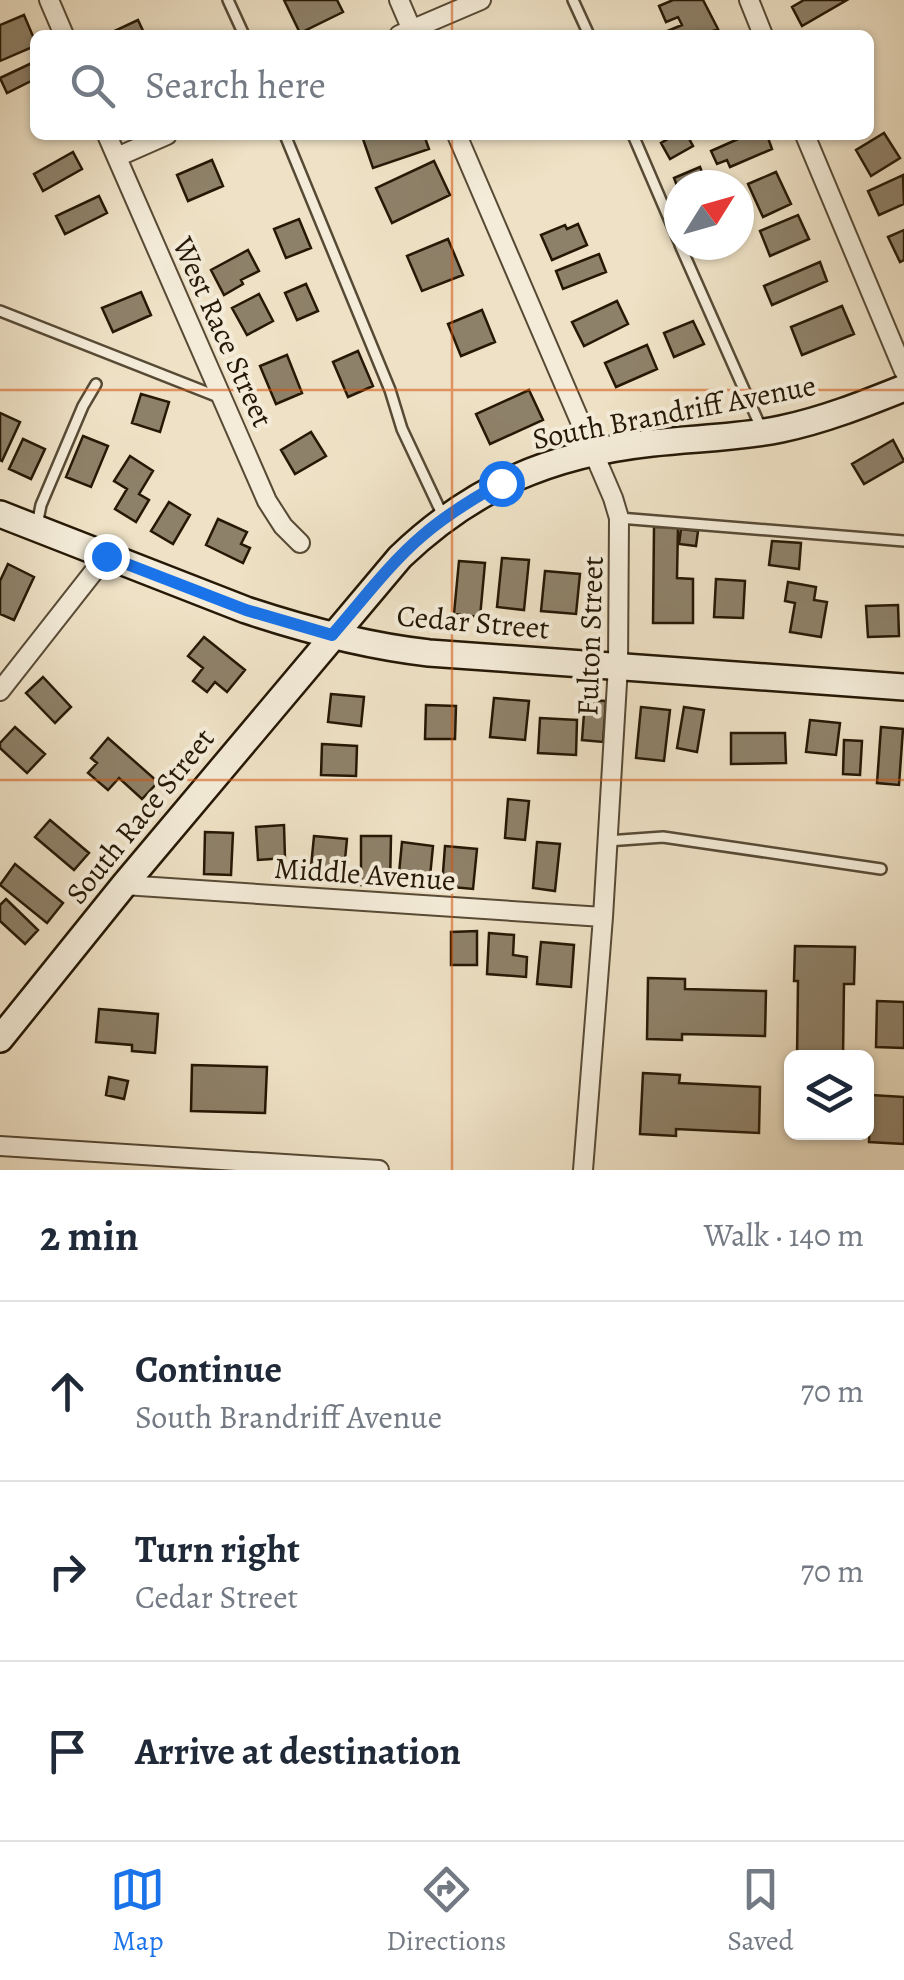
<!DOCTYPE html>
<html lang="en">
<head>
<meta charset="utf-8">
<style>
  body { margin:0; font-family:Alegreya,serif; background:#f6f6f7; color:#1f2937 }
  .controls { position:absolute; right:30px; bottom:30px; display:grid; overflow:hidden; border-radius:15px; box-shadow:0 2px 8px #0004 }
  .controls button { width:90px; height:90px; display:grid; place-items:center; padding:0; border:0; border-bottom:2px solid #e0e1e3; background:#fff; color:#1f2937; font:50px sans-serif }
  .compass { position:absolute; left:664px; top:170px; width:90px; height:90px; border-radius:50%; background:#fff; box-shadow:0 2px 8px #0004; rotate:53deg }
  .stop { position:absolute; width:30px; height:30px; margin:-22px; border:8px solid #1a73e8; border-radius:50%; background:#fff }
  .stop.end { background:#1a73e8; border-color:#fff; box-shadow:0 2px 10px #0008 }
  .list { margin:0; padding:0; list-style:none }
  h2 { display:flex; justify-content:space-between; align-items:center; height:130px; margin:0; padding:0 40px; font-size:42px }
  h2 small { font-size:32px; font-weight:400; color:#747a83 }
  .list li { display:grid; grid-template-columns:65px 1fr auto; gap:30px; align-items:center; box-sizing:border-box; height:180px; padding:0 40px; border-top:2px solid #e0e1e3 }
  .list b { display:block; font-size:38px; white-space:nowrap }
  .list p { margin:0; font-size:32px; white-space:nowrap; color:#747a83 }
  .list em { font-size:32px; font-style:normal; color:#747a83 }
  .icon { flex:none; width:55px; height:55px; fill:none; stroke:currentColor; stroke-width:2; stroke-linecap:round; stroke-linejoin:round }
  .map { position:relative; flex:none; width:904px; height:1170px; overflow:hidden }
  .search { position:absolute; background:#fff; box-shadow:0 2px 8px #0004; left:30px; right:30px; top:30px; height:110px; display:flex; align-items:center; gap:25px; box-sizing:border-box; padding:0 35px; border-radius:15px; color:#747a83; font-size:38px }
  .sheet { height:670px; background:#fff }
  nav { display:flex; justify-content:space-around; align-items:center; box-sizing:border-box; height:140px; border-top:2px solid #e0e1e3; background:#fff; font-size:28px; color:#747a83 }
  nav a { display:grid; justify-items:center; gap:5px }
  nav .on { color:#1a73e8 }
  .map>svg:first-child { display:block }
</style>
</head>
<body>
<div class="map">
<svg width="904" height="1170" viewBox="0 0 904 1170">
  <rect width="100%" height="100%" fill="#eee1c5"/>
  <filter id="stains"><feTurbulence type="fractalNoise" baseFrequency=".002" numOctaves="4"/><feColorMatrix values="0 0 0 0 .2 0 0 0 0 .09 0 0 0 0 .02 0 0 0 .5 -.17"/></filter>
  <radialGradient id="worn" r=".72"><stop offset=".6" stop-color="#630" stop-opacity="0"/><stop offset="1" stop-color="#630" stop-opacity=".3"/></radialGradient>
  <path fill="#8e8169" stroke="#251805" stroke-width="2.5" d="M284,0H337L343,12L300,33Z
    M673,0H703L718,29L703,35H666L665,32L682,25L678,17L666,22L659,6Z
    M804,0H847L802,26L792,7Z
    M24,15L35,41V46L0,61V25Z
    M138,20L145,35H111L110,33Z
    M34,62L35,79L7,93L0,78Z
    M884,133L900,158L871,176L856,150Z
    M375,135H424L429,149L373,168L363,139Z
    M675,135H687L693,146L670,159L661,143Z
    M747,135H767L772,149L730,167L727,160L717,164L711,151Z
    M73,152L82,169L43,191L34,174Z
    M212,160L223,186L188,201L177,175Z
    M434,161L450,195L392,223L376,188Z
    M700,167L707,185H679V191L674,178Z
    M776,172L791,204L763,217L748,184Z
    M903,175L904,204L879,215L868,191Z
    M99,196L107,213L65,234L56,216Z
    M798,215L809,239L770,256L760,231Z
    M299,219L311,248L286,258L274,229Z
    M578,224L587,245L552,260L541,235L565,225L567,229Z
    M904,230V260L900,262L888,237Z
    M448,239L463,275L422,291L407,256Z
    M248,250L259,271L241,280L243,284L224,295L211,270Z
    M599,254L606,272L563,289L556,271Z
    M820,262L827,281L772,305L764,286Z
    M306,284L318,311L297,320L285,293Z
    M141,292L151,315L113,332L102,308Z
    M259,294L273,321L247,335L232,308Z
    M617,301L628,324L584,346L572,322Z
    M842,306L854,334L802,355L791,327Z
    M482,310L495,342L461,356L448,324Z
    M693,321L704,344L674,357L664,333Z
    M647,345L657,369L616,387L605,363Z
    M358,351L373,386L348,397L333,362Z
    M287,355L302,393L276,404L260,366Z
    M529,390L543,420L490,444L476,414Z
    M141,394L169,402L160,432L132,423Z
    M0,413L20,422L2,461L0,460Z
    M311,432L326,456L295,474L281,450Z
    M83,436L108,446L91,487L66,477Z
    M23,439L45,449L31,479L9,469Z
    M893,440L904,461L864,484L852,464Z
    M130,456L153,471L139,494L149,500L136,522L115,509L127,489L114,481Z
    M169,502L190,515L173,544L151,531Z
    M218,519L247,532L241,544L250,548L243,563L206,545Z
    M654,527H678L677,578L693,579V623H653Z
    M681,529L698,531L696,546L679,544Z
    M772,541L801,543L799,569L769,565Z
    M502,558L529,560L524,610L497,607Z
    M459,561L485,563L480,617L454,614Z
    M8,564L34,577L14,620L0,614V581Z
    M545,571L580,574L576,614L541,611Z
    M716,579L745,581L743,618L714,617Z
    M788,582L816,587L814,600L827,602L821,637L790,632L795,603L785,601Z
    M898,605L899,636L868,637L866,606Z
    M204,637L245,670L227,692L215,682L207,692L193,681L203,668L188,656Z
    M43,677L71,707L55,723L26,693Z
    M331,694L364,697L361,726L328,722Z
    M494,698L529,701L525,740L490,737Z
    M585,700L606,701L603,742L582,740Z
    M426,705L456,706L455,739H425Z
    M641,707L670,710L664,761L636,758Z
    M684,707L704,710L697,752L677,748Z
    M540,718L577,720L576,755L538,753Z
    M810,720L840,723L836,755L806,752Z
    M15,727L45,754L27,773L0,748V743Z
    M881,727L903,729L899,785L877,783Z
    M731,733H785L786,763L731,764Z
    M108,738L158,782L142,799L119,778L108,790L88,773L97,763L91,758Z
    M844,740L862,741L860,775L843,774Z
    M322,744L357,746L356,776L321,775Z
    M508,799L529,801L525,840L505,838Z
    M50,820L89,853L74,870L35,837Z
    M284,825L285,858L258,860L256,827Z
    M205,832L233,833L231,875L204,874Z
    M314,836L347,839L343,880L310,877Z
    M361,836H391L390,886L361,885Z
    M402,842L433,846L429,887L398,884Z
    M537,842L560,844L555,891L533,888Z
    M445,846L477,849L473,889L442,886Z
    M15,864L63,903L47,923L0,885Z
    M6,899L38,930L25,944L0,921V905Z
    M477,931V965H451V932Z
    M489,933L514,935L513,955L527,957L526,977L487,974Z
    M541,942L574,945L571,987L537,984Z
    M795,946L855,947L854,984H844L843,1058H797L798,981H794Z
    M648,978L685,979V989L766,991L765,1036L682,1034V1040L647,1039Z
    M877,1001L904,1002V1048L876,1047Z
    M99,1009L158,1014L155,1053L132,1051V1045L96,1042Z
    M192,1065L267,1067L265,1113L191,1111Z
    M643,1073L680,1075L679,1083L760,1087L759,1133L676,1129V1136L640,1134Z
    M109,1077L128,1081L124,1099L106,1095Z
    M871,1095L904,1097V1144L869,1142Z"/>
  <g fill="none" stroke-linecap="round" stroke-linejoin="round">
    <g stroke="#574a35" stroke-width="14">
      <path id="service" d="M228,0L244,35
        M573,0L589,35
        M285,135L390,390L402,429L443,516
        M633,135L679,242
        M680,245L762,430
        M0,311L221,398
        M619,518L904,541
        M37,525L41,505L83,406L96,384
        M607,841L663,837L881,869"/>
    </g>
    <g stroke="#574a35" stroke-width="22">
      <path id="minor" d="M49,0L64,35
        M399,0L414,35
        M749,0L763,35
        M399,35L481,0
        M107,135L267,501L283,526L300,543
        M457,135L613,498L619,518L618,666L603,917L583,1170
        M805,135L904,371
        M117,157L167,135
        M0,691L106,556
        M124,885L603,917
        M0,1146L379,1170"/>
    </g>
    <g stroke="#251805" stroke-width="30">
      <path id="secondary" d="M0,514L246,610C306,630 367,646 429,653L904,687
        M0,1039L124,885L400,557C473,487 551,454 652,443C695,438 738,438 781,429C824,420 864,404 904,388"/>
    </g>
    <use href="#service" stroke="#f4ecd9" stroke-width="9"/>
    <use href="#minor" stroke="#f4ecd9" stroke-width="18"/>
    <use href="#secondary" stroke="#f4ecd9" stroke-width="25"/>
  </g>
  <g fill="none" stroke-linecap="round" stroke-linejoin="round">
    <path stroke="#1a73e8" stroke-width="12" d="M106,556L246,610L332,635C361,602 389,564 422,536C446,515 474,498 501,483"/>
  </g>
  <path fill="none" stroke="#d4520b" stroke-width="2.5" stroke-opacity="0.55" d="M452,0V35M452,135V1170M0,390H904M0,780H904"/>
  <g text-anchor="middle" dominant-baseline="central" stroke-width="8" stroke-linejoin="round" paint-order="stroke">
    <g font-size="30" fill="#251805" stroke="#f4ecd9">
      <text transform="translate(223 332) rotate(66)">West Race Street</text>
      <text transform="translate(674 412) rotate(-11)">South Brandriff Avenue</text>
      <text transform="translate(473 622) rotate(5)">Cedar Street</text>
      <text transform="translate(590 636) rotate(-88)">Fulton Street</text>
      <text transform="translate(140 816) rotate(-51)">South Race Street</text>
      <text transform="translate(365 874) rotate(4)">Middle Avenue</text>
    </g>
  </g>
  <rect width="100%" height="100%" filter="url(#stains)"/>
  <rect width="100%" height="100%" fill="url(#worn)"/>
</svg>
<div class="controls">
<button><svg class="icon" aria-label="layers" viewBox="0 0 24 24"><path d="M12 4l9 5-9 5-9-5zM3 14l9 5 9-5"/></svg></button>
</div>
<svg class="compass" viewBox="-18 -18 36 36"><path d="M0-13l5 13h-10z" fill="#e53935"/><path d="M0 13l5-13h-10z" fill="#747a83"/></svg>
<div class="stop" style="left:501px;top:483px"></div>
<div class="stop end" style="left:106px;top:556px"></div>
<div class="search"><svg class="icon" aria-label="search" viewBox="0 0 24 24"><circle cx="10" cy="10" r="6"/><path d="M15 15l6 6"/></svg>Search here</div>
</div>
<section class="sheet">
<h2>2 min<small>Walk · 140 m</small></h2>
<ul class="list">
<li><svg class="icon" aria-label="ahead" viewBox="0 0 24 24"><path d="M12 20V5M6 11l6-6 6 6"/></svg><div><b>Continue</b><p>South Brandriff Avenue</p></div><em>70 m</em></li>
<li><svg class="icon" aria-label="right" viewBox="0 0 24 24"><path d="M7 20v-9h11M14 6l5 5-5 5"/></svg><div><b>Turn right</b><p>Cedar Street</p></div><em>70 m</em></li>
<li><svg class="icon" aria-label="arrive" viewBox="0 0 24 24"><path d="M6 21V4h12l-3 4 3 4H6"/></svg><div><b>Arrive at destination</b></div></li>
</ul>
</section>
<nav>
<a class="on"><svg class="icon" aria-label="map" viewBox="0 0 24 24"><path d="M3 6l6-2 6 2 6-2v14l-6 2-6-2-6 2zM9 4v14M15 6v14"/></svg>Map</a>
<a><svg class="icon" aria-label="directions" viewBox="0 0 24 24"><path d="M12 3l9 9-9 9-9-9zM9 14v-3h6M13 9l2 2-2 2"/></svg>Directions</a>
<a><svg class="icon" aria-label="saved" viewBox="0 0 24 24"><path d="M7 4h10v16l-5-4-5 4z"/></svg>Saved</a>
</nav>
</body>
</html>
